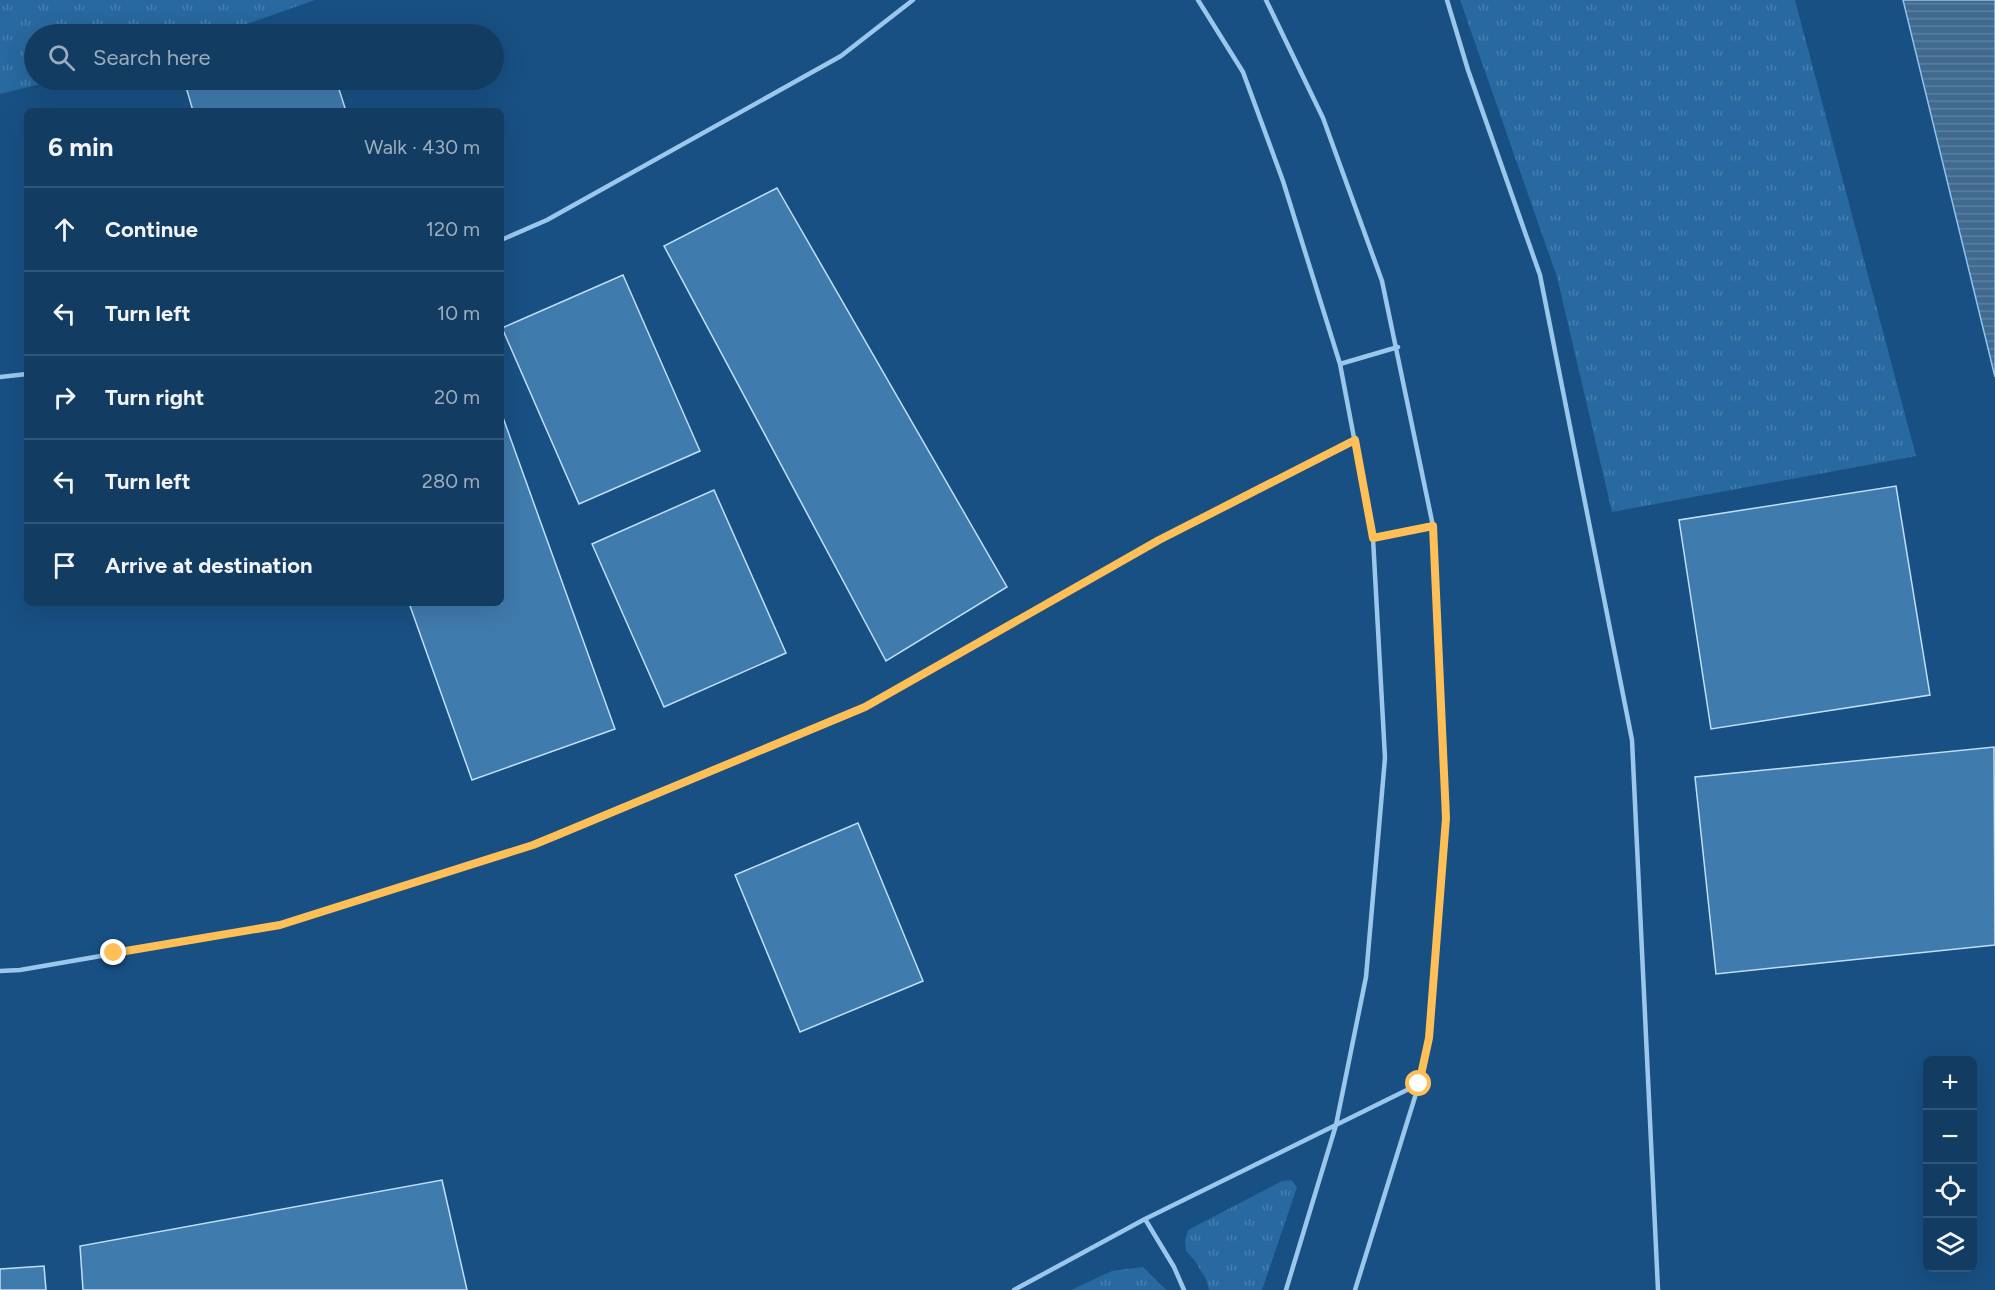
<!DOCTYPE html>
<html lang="en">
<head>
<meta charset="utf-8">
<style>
  body { margin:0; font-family:Figtree,sans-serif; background:#1b4368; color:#f1f3f6 }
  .controls { position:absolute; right:18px; bottom:18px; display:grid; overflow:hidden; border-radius:9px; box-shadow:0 6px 24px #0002 }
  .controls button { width:54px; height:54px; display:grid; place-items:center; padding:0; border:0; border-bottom:2px solid #315677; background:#123c62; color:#f1f3f6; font:30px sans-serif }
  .stop { position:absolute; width:18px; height:18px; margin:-14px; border:4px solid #ffbf57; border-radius:50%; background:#fff }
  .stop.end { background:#ffbf57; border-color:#fff; box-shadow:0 2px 6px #0008 }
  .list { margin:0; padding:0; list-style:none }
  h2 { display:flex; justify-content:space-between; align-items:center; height:78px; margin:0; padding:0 24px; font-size:26px }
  h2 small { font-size:20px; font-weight:400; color:#9cadbe }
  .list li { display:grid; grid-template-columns:39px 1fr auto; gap:18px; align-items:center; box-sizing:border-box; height:84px; padding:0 24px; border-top:2px solid #315677 }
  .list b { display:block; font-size:22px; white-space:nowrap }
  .list em { font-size:20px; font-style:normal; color:#9cadbe }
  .icon { flex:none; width:33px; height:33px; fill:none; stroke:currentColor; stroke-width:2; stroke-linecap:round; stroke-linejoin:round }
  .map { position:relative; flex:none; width:1995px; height:1290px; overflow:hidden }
  .search { position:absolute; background:#123c62; box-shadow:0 6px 24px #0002; left:24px; top:24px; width:480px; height:66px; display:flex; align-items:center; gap:15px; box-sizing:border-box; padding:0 21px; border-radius:33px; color:#9cadbe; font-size:22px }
  .panel { position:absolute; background:#123c62; box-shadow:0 6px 24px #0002; left:24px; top:108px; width:480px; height:498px; border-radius:9px }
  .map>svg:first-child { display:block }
</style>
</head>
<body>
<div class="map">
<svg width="1995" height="1290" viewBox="0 0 1995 1290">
  <defs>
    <pattern id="grass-tufts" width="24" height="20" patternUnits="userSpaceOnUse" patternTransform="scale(1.5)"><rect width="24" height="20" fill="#2769a0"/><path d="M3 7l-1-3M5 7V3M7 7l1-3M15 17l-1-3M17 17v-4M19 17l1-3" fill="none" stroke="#4780ae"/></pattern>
    <pattern id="water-rules" width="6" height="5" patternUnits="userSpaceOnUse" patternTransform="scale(1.5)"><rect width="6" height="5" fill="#406a8f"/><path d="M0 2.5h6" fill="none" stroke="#5d80a0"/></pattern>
  </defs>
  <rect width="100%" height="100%" fill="#185083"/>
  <path fill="url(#grass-tufts)" d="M0,0H315L218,34H34V80H57L0,94Z
    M1460,0H1795L1916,456L1612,512L1557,277Z
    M1291,1180L1297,1187L1262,1290H1209L1206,1279L1195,1261L1186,1251L1185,1241L1188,1230L1282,1181Z
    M1143,1267L1166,1290H1071L1112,1271Z"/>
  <path fill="url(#water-rules)" stroke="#8ec4ef" stroke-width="1.5" d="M1903,0H1995V377Z"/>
  <path fill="#407bad" stroke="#c1dff9" stroke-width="1.5" d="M319,25L322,34H294Z
    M184,80H336L346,111H193Z
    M777,188L1007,587L886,661L664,246Z
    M623,275L700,451L579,504L502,328Z
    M501,412L615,729L472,780L409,603H501Z
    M1896,486L1930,695L1711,729L1679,520Z
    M714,490L786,653L664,707L592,544Z
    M1994,747L1995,945L1716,974L1695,777Z
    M858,823L923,981L800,1032L735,875Z
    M442,1180L467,1290H83L80,1246Z
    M44,1266L46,1290H0V1269Z"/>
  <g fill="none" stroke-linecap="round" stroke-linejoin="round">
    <path stroke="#9cc7ec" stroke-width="4.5" d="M1198,0L1243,72L1283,181L1340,364L1373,538L1385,758L1366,977L1336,1125L1286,1290
      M1266,0L1323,118L1382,281L1433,526L1446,818L1429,1038L1419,1084L1355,1290
      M1447,0L1468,70L1540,275L1632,740L1658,1290
      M501,240L547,220L841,56L913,0
      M1340,364L1398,347
      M0,377L27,374
      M1373,538L1433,526
      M0,971L20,970L280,925L533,845L865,707L1159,540L1355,440
      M1145,1219L1174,1267L1184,1290
      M1014,1290L1145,1219L1419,1084"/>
  </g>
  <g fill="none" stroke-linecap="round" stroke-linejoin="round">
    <path stroke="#ffbf57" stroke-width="8" d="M114,953L280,925L533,845L555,836L865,707L1159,540L1355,440L1373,538L1433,526L1446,818L1429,1038L1419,1084"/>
  </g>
</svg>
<div class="controls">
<button>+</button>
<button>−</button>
<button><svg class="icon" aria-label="locate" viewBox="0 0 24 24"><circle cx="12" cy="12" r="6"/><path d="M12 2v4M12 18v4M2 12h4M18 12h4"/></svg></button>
<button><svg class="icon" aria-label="layers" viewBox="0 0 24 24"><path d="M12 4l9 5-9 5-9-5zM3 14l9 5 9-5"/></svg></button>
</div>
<div class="stop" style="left:1419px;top:1084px"></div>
<div class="stop end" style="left:114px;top:953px"></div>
<div class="search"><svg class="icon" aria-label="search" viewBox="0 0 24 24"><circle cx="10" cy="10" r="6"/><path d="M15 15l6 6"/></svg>Search here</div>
<section class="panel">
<h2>6 min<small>Walk · 430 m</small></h2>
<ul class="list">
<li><svg class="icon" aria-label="ahead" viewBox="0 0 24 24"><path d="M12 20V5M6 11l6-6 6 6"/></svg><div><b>Continue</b></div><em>120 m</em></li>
<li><svg class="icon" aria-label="left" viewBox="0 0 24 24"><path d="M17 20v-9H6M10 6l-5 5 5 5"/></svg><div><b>Turn left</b></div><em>10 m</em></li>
<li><svg class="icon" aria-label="right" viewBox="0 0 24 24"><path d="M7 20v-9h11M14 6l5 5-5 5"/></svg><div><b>Turn right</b></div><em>20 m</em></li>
<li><svg class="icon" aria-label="left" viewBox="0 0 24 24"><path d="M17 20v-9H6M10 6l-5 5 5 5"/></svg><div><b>Turn left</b></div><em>280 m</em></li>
<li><svg class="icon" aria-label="arrive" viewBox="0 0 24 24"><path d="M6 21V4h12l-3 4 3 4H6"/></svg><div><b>Arrive at destination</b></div></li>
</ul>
</section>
</div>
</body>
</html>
